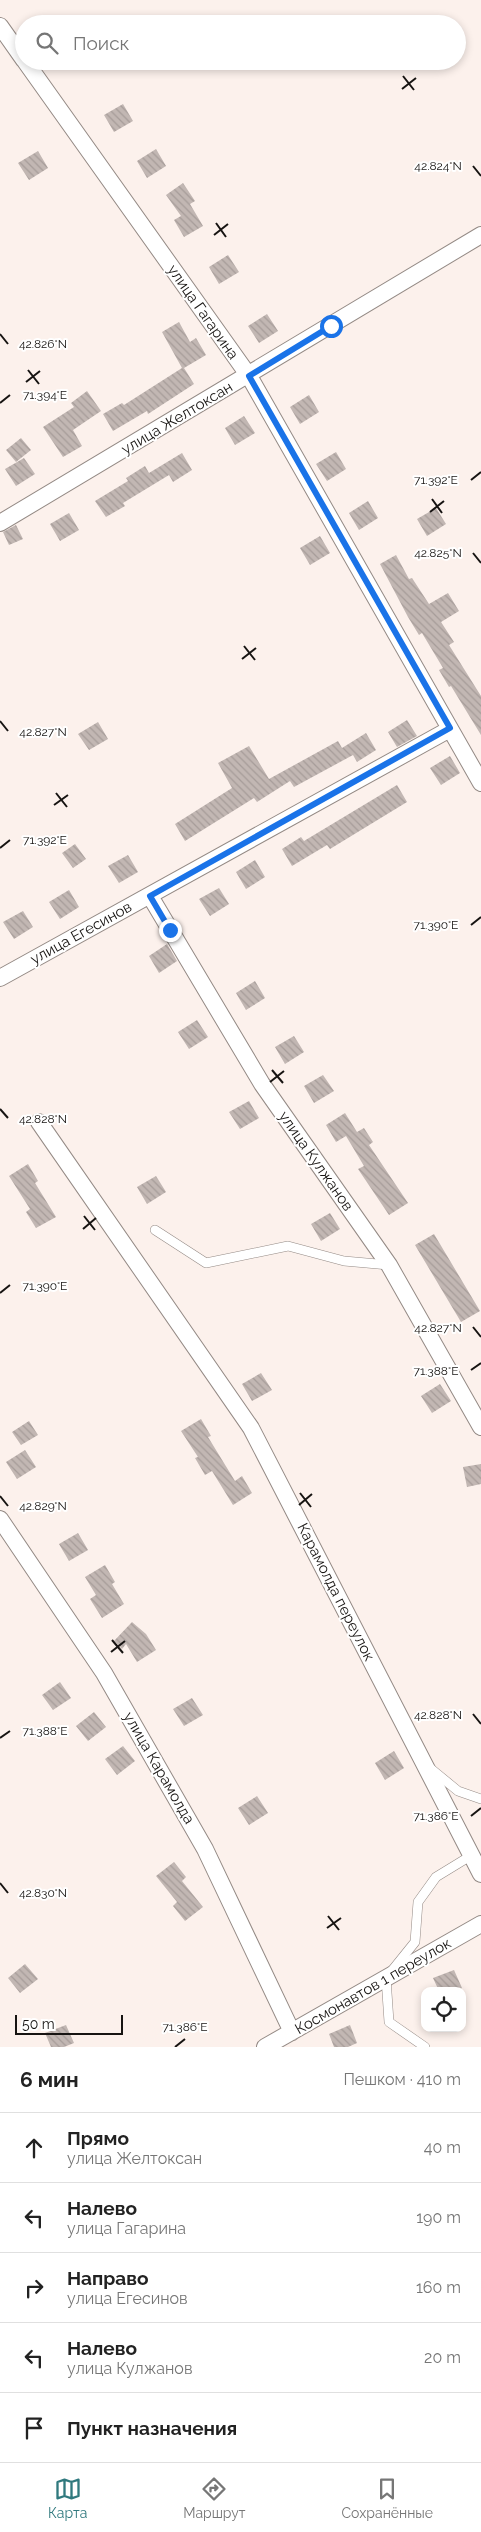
<!DOCTYPE html>
<html lang="ru">
<head>
<meta charset="utf-8">
<style>
  body { margin:0; font-family:Raleway,sans-serif; background:#f6f6f6; color:#222 }
  .controls { position:absolute; right:15px; bottom:15px; display:grid; overflow:hidden; border-radius:10px; box-shadow:0 2px 8px #0003 }
  .controls button { width:45px; height:45px; display:grid; place-items:center; padding:0; border:0; border-bottom:1px solid #e0e0e0; background:#fff; color:#222; font:25px sans-serif }
  .scale { position:absolute; left:15px; bottom:12px; width:108px; box-sizing:border-box; padding-left:5px; border:2px solid #171412; border-top:0; font-size:14px; line-height:18px; white-space:nowrap; color:#171412; -webkit-text-stroke:4px #fff; paint-order:stroke }
  .stop { position:absolute; width:15px; height:15px; margin:-11px; border:4px solid #1a73e8; border-radius:50%; background:#fff }
  .stop.end { background:#1a73e8; border-color:#fff; box-shadow:0 1px 5px #0008 }
  .list { margin:0; padding:0; list-style:none }
  h2 { display:flex; justify-content:space-between; align-items:center; height:65px; margin:0; padding:0 20px; font-size:21px }
  h2 small { font-size:16px; font-weight:400; color:#767676 }
  .list li { display:grid; grid-template-columns:32px 1fr auto; gap:15px; align-items:center; box-sizing:border-box; height:70px; padding:0 20px; border-top:1px solid #e0e0e0 }
  .list b { display:block; font-size:19px; white-space:nowrap }
  .list p { margin:0; font-size:16px; white-space:nowrap; color:#767676 }
  .list em { font-size:16px; font-style:normal; color:#767676 }
  .icon { flex:none; width:28px; height:28px; fill:none; stroke:currentColor; stroke-width:2; stroke-linecap:round; stroke-linejoin:round }
  .map { position:relative; flex:none; width:481px; height:2047px; overflow:hidden }
  .search { position:absolute; background:#fff; box-shadow:0 2px 8px #0003; left:15px; right:15px; top:15px; height:55px; display:flex; align-items:center; gap:12px; box-sizing:border-box; padding:0 18px; border-radius:28px; color:#767676; font-size:19px }
  .sheet { height:415px; background:#fff }
  nav { display:flex; justify-content:space-around; align-items:center; box-sizing:border-box; height:70px; border-top:1px solid #e0e0e0; background:#fff; font-size:14px; color:#767676 }
  nav a { display:grid; justify-items:center; gap:2px }
  nav .on { color:#30797e }
  .map>svg:first-child { display:block }
</style>
</head>
<body>
<div class="map">
<svg width="481" height="2047" viewBox="0 0 481 2047">
  <defs>
    <pattern id="building-back-hatch" width="6" height="6" patternUnits="userSpaceOnUse" patternTransform="scale(1.25)"><rect width="6" height="6" fill="#c2b7b3"/><path d="M-1 5l2 2M0 0l6 6M5-1l2 2" fill="none" stroke="#a69c99"/></pattern>
  </defs>
  <rect width="100%" height="100%" fill="#fcf1ec"/>
  <path fill="url(#building-back-hatch)" d="M123,104L133,121L114,132L104,115Z
    M156,149L166,166L147,178L137,161Z
    M38,151L48,168L29,180L18,163Z
    M183,183L195,201L190,204L203,226L184,237L174,220L181,216L166,195Z
    M228,255L239,272L219,284L209,267Z
    M267,314L278,331L259,343L248,326Z
    M179,322L190,342L196,338L206,355L184,368L194,384L148,414L147,411L113,431L103,414L122,403L124,405L182,368L162,332Z
    M87,391L101,411L73,430L82,446L63,457L43,427L74,407L71,403Z
    M309,395L319,412L300,424L290,407Z
    M244,416L255,433L235,445L225,428Z
    M21,438L31,450L16,462L6,450Z
    M336,452L346,469L327,481L316,464Z
    M182,453L192,470L173,482L169,475L123,503L125,506L106,517L95,501L128,481L126,478L145,466L149,473Z
    M24,458L35,474L16,486L5,469Z
    M368,501L378,518L359,530L349,513Z
    M436,508L446,524L427,536L417,519Z
    M69,513L79,530L60,541L50,524Z
    M16,525L23,539L9,545L3,532Z
    M320,536L330,553L310,565L300,548Z
    M396,555L409,579L412,578L429,604L448,593L459,611L441,622L454,642L449,645L481,696V735L451,686L449,687L439,670L443,668L422,633L419,635L408,617L380,564Z
    M407,720L417,736L397,747L388,732Z
    M98,722L108,739L89,750L78,734Z
    M366,733L376,750L357,762L353,755L294,787L290,781L257,802L254,798L185,841L175,824L232,788L218,763L249,746L269,779L338,741L342,748Z
    M450,756L460,773L441,785L430,768Z
    M397,785L407,802L330,849L327,845L292,866L282,849L301,837L304,841Z
    M75,844L86,859L73,868L62,853Z
    M128,855L138,872L119,883L108,866Z
    M255,860L265,877L246,889L236,872Z
    M219,888L229,904L210,916L199,899Z
    M69,890L79,907L60,919L49,902Z
    M23,911L33,927L14,939L3,922Z
    M167,944L177,961L159,973L149,956Z
    M255,981L265,998L246,1010L236,993Z
    M197,1020L208,1037L189,1049L178,1032Z
    M294,1036L304,1052L285,1064L275,1047Z
    M323,1075L334,1091L314,1103L304,1086Z
    M249,1101L259,1118L240,1129L229,1112Z
    M345,1113L357,1132L364,1128L373,1142L369,1145L408,1203L389,1215L358,1169L364,1166L346,1136L336,1142L326,1125Z
    M28,1164L38,1181L35,1183L56,1217L36,1228L26,1212L30,1209L9,1176Z
    M156,1176L166,1192L147,1204L137,1187Z
    M330,1213L340,1229L321,1241L311,1224Z
    M434,1234L480,1311L461,1322L415,1245Z
    M261,1373L272,1390L252,1401L242,1384Z
    M440,1384L451,1401L432,1413L421,1396Z
    M201,1419L211,1436L208,1437L235,1481L242,1476L252,1493L233,1505L212,1471L205,1475L195,1458L198,1457L181,1431Z
    M29,1421L38,1435L21,1445L12,1432Z
    M25,1450L36,1467L17,1479L6,1462Z
    M481,1464V1484L467,1487L463,1467Z
    M78,1533L88,1550L69,1561L59,1544Z
    M105,1565L115,1582L112,1584L124,1604L102,1618L90,1599L96,1595L85,1577Z
    M132,1622L146,1634L156,1650L137,1662L126,1644L122,1649L114,1641Z
    M60,1682L71,1698L53,1710L42,1695Z
    M192,1698L203,1715L184,1726L173,1709Z
    M94,1712L106,1727L88,1741L76,1726Z
    M123,1746L135,1761L117,1775L105,1759Z
    M394,1751L404,1768L385,1780L375,1763Z
    M257,1796L268,1813L249,1825L238,1808Z
    M174,1862L186,1877L182,1881L203,1907L185,1921L173,1906L177,1902L156,1876Z
    M25,1964L38,1979L20,1993L8,1978Z
    M454,1970L462,1988L455,1991H439L433,1978Z
    M66,2025L74,2043L64,2047H51L45,2033Z
    M350,2025L357,2043L348,2047H334L329,2034Z"/>
  <g fill="none" stroke-linecap="round" stroke-linejoin="round">
    <g stroke="#948a85" stroke-width="10">
      <path id="service" d="M155,1230L206,1263L288,1246L344,1261L389,1265
        M430,1768L458,1791L481,1799
        M425,2047L389,2022L386,1978L415,1942L418,1902L436,1877L472,1855"/>
    </g>
    <g stroke="#948a85" stroke-width="18">
      <path id="minor" d="M0,26L24,60
        M25,61L249,376L481,783
        M0,523L481,235
        M150,896L262,1084L389,1265L481,1427
        M0,978L450,729
        M39,1122L251,1428L481,1874
        M0,1519L104,1673L205,1849L292,2032
        M265,2047L481,1924"/>
    </g>
    <use href="#service" stroke="#fff" stroke-width="9"/>
    <use href="#minor" stroke="#fff" stroke-width="16"/>
  </g>
  <g fill="none" stroke-linecap="round" stroke-linejoin="round">
    <path stroke="#1a73e8" stroke-width="6" d="M170,930L150,896L450,728L249,376L331,326"/>
  </g>
  <path fill="none" stroke="#171412" stroke-width="2" d="M403,76L414,90M402,89L416,78M473,166L481,176M216,223L226,237M214,235L228,224M0,334L8,344M28,370L39,384M26,382L40,371M0,403L10,395M471,480L481,472M432,499L442,513M430,512L444,501M473,553L481,563M244,646L255,660M242,659L256,648M0,721L8,731M56,793L67,807M54,805L68,795M0,848L10,840M471,925L481,917M272,1070L283,1083M270,1082L284,1071M0,1109L8,1118M84,1216L95,1230M83,1229L96,1218M0,1293L10,1285M473,1327L481,1337M471,1370L481,1363M300,1493L311,1507M0,1496L8,1506M299,1505L312,1494M112,1640L123,1653M111,1652L125,1641M473,1714L481,1724M0,1738L10,1731M471,1816L481,1808M0,1883L8,1893M328,1916L339,1930M327,1928L341,1918M175,2047L185,2039"/>
  <g text-anchor="middle" dominant-baseline="central" stroke-width="4" stroke-linejoin="round" paint-order="stroke">
    <g font-size="15" fill="#171412" stroke="#fff">
      <text transform="translate(203 312) rotate(55)">улица Гагарина</text>
      <text transform="translate(177 418) rotate(-31)">улица Желтоксан</text>
      <text transform="translate(81 933) rotate(-29)">улица Егесинов</text>
      <text transform="translate(316 1161) rotate(55)">улица Кулжанов</text>
      <text transform="translate(336 1592) rotate(63)">Карамолда переулок</text>
      <text transform="translate(159 1768) rotate(60)">улица Карамолда</text>
      <text transform="translate(373 1986) rotate(-30)">Космонавтов 1 переулок</text>
    </g>
  </g>
  <g font-size="12" text-anchor="middle" fill="#171412" stroke="#fff" stroke-width="4" stroke-linejoin="round" paint-order="stroke">
    <text x="438" y="170">42.824°N</text>
    <text x="43" y="348">42.826°N</text>
    <text x="45" y="399">71.394°E</text>
    <text x="436" y="484">71.392°E</text>
    <text x="438" y="557">42.825°N</text>
    <text x="43" y="736">42.827°N</text>
    <text x="45" y="844">71.392°E</text>
    <text x="436" y="929">71.390°E</text>
    <text x="43" y="1123">42.828°N</text>
    <text x="45" y="1290">71.390°E</text>
    <text x="438" y="1332">42.827°N</text>
    <text x="436" y="1375">71.388°E</text>
    <text x="43" y="1510">42.829°N</text>
    <text x="438" y="1719">42.828°N</text>
    <text x="45" y="1735">71.388°E</text>
    <text x="436" y="1820">71.386°E</text>
    <text x="43" y="1897">42.830°N</text>
    <text x="185" y="2031">71.386°E</text>
  </g>
</svg>
<div class="controls">
<button><svg class="icon" aria-label="locate" viewBox="0 0 24 24"><circle cx="12" cy="12" r="6"/><path d="M12 2v4M12 18v4M2 12h4M18 12h4"/></svg></button>
</div>
<div class="scale">50 m</div>
<div class="stop" style="left:331px;top:326px"></div>
<div class="stop end" style="left:170px;top:930px"></div>
<div class="search"><svg class="icon" aria-label="search" viewBox="0 0 24 24"><circle cx="10" cy="10" r="6"/><path d="M15 15l6 6"/></svg>Поиск</div>
</div>
<section class="sheet">
<h2>6 мин<small>Пешком · 410 m</small></h2>
<ul class="list">
<li><svg class="icon" aria-label="ahead" viewBox="0 0 24 24"><path d="M12 20V5M6 11l6-6 6 6"/></svg><div><b>Прямо</b><p>улица Желтоксан</p></div><em>40 m</em></li>
<li><svg class="icon" aria-label="left" viewBox="0 0 24 24"><path d="M17 20v-9H6M10 6l-5 5 5 5"/></svg><div><b>Налево</b><p>улица Гагарина</p></div><em>190 m</em></li>
<li><svg class="icon" aria-label="right" viewBox="0 0 24 24"><path d="M7 20v-9h11M14 6l5 5-5 5"/></svg><div><b>Направо</b><p>улица Егесинов</p></div><em>160 m</em></li>
<li><svg class="icon" aria-label="left" viewBox="0 0 24 24"><path d="M17 20v-9H6M10 6l-5 5 5 5"/></svg><div><b>Налево</b><p>улица Кулжанов</p></div><em>20 m</em></li>
<li><svg class="icon" aria-label="arrive" viewBox="0 0 24 24"><path d="M6 21V4h12l-3 4 3 4H6"/></svg><div><b>Пункт назначения</b></div></li>
</ul>
</section>
<nav>
<a class="on"><svg class="icon" aria-label="map" viewBox="0 0 24 24"><path d="M3 6l6-2 6 2 6-2v14l-6 2-6-2-6 2zM9 4v14M15 6v14"/></svg>Карта</a>
<a><svg class="icon" aria-label="directions" viewBox="0 0 24 24"><path d="M12 3l9 9-9 9-9-9zM9 14v-3h6M13 9l2 2-2 2"/></svg>Маршрут</a>
<a><svg class="icon" aria-label="saved" viewBox="0 0 24 24"><path d="M7 4h10v16l-5-4-5 4z"/></svg>Сохранённые</a>
</nav>
</body>
</html>
